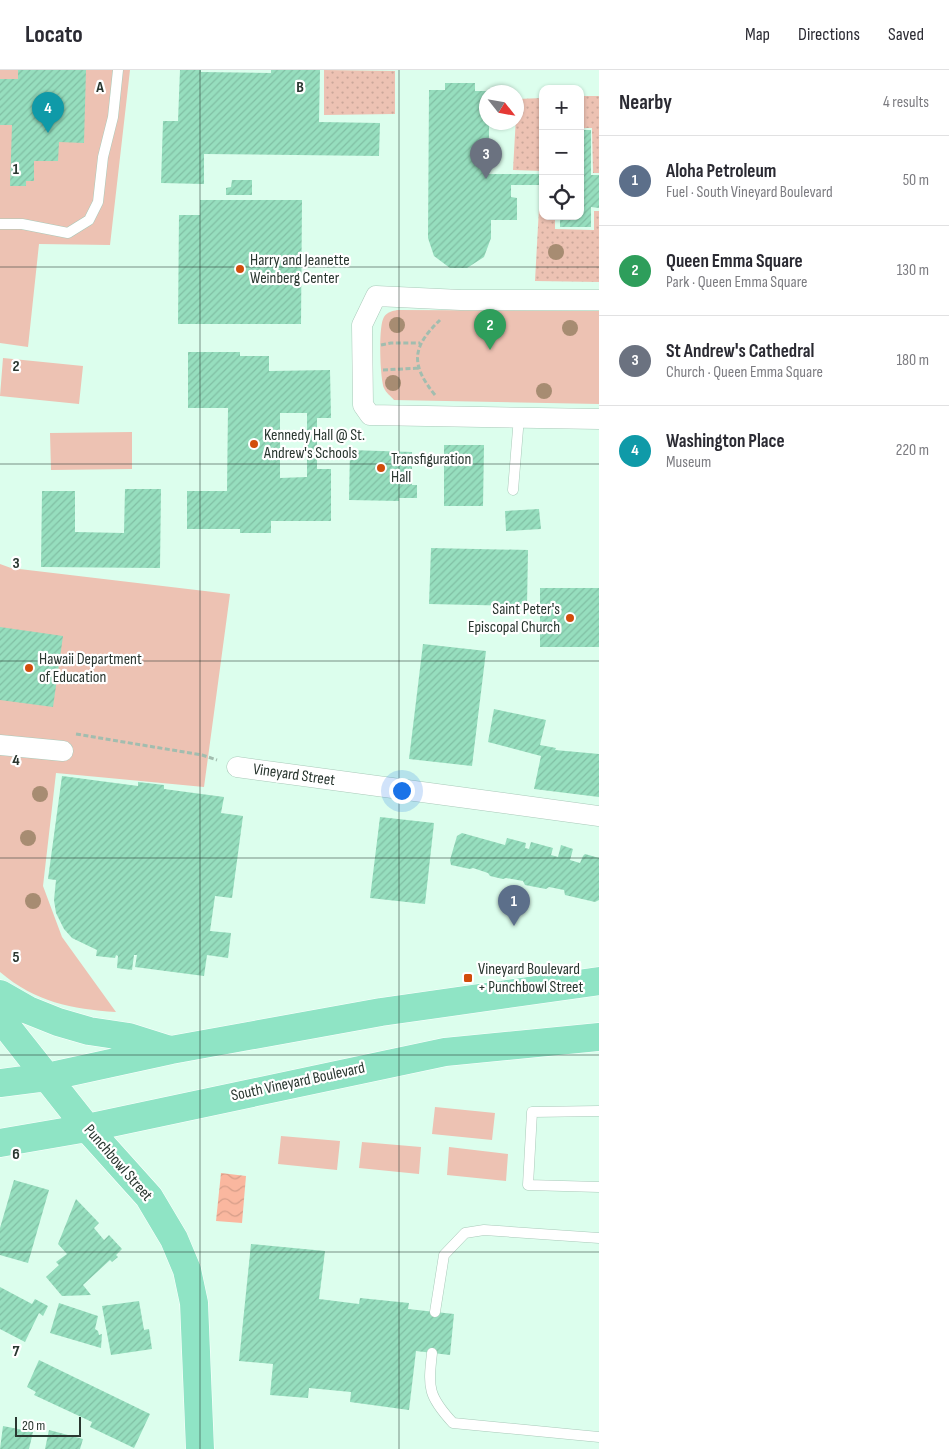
<!DOCTYPE html>
<html lang="en">
<head>
<meta charset="utf-8">
<style>
  body { margin:0; font-family:"Sofia Sans Condensed",sans-serif; background:#f7f7f7; color:#2b2b33 }
  .controls { position:absolute; right:15px; top:15px; display:grid; overflow:hidden; border-radius:10px; box-shadow:0 1px 4px #0004 }
  .controls button { width:45px; height:45px; display:grid; place-items:center; padding:0; border:0; border-bottom:1px solid #e1e1e2; background:#fff; color:#2b2b33; font:25px sans-serif }
  .compass { position:absolute; left:479px; top:15px; width:45px; height:45px; border-radius:50%; background:#fff; box-shadow:0 1px 4px #0004; rotate:121deg }
  .scale { position:absolute; left:15px; bottom:12px; width:66px; box-sizing:border-box; padding-left:5px; border:2px solid #2a3730; border-top:0; font-size:14px; line-height:18px; white-space:nowrap; color:#2a3730; -webkit-text-stroke:4px #fff; paint-order:stroke }
  .you { position:absolute; left:401px; top:720px; width:18px; height:18px; margin:-12px; border:4px solid #fff; border-radius:50%; background:#1a73e8; box-shadow:0 0 0 8px #1a73e833 }
  .badge { display:grid; place-items:center; width:32px; height:32px; border-radius:50%; background:#0f766e; color:#fff; font-size:16px; font-weight:700 }
  .pin { position:absolute; translate:-50% -41px; filter:drop-shadow(0 1px 2px #0008) }
  .pin::after { content:''; position:absolute; top:26px; width:18px; height:15px; background:inherit; clip-path:polygon(0 0,100% 0,50% 100%) }
  .list { margin:0; padding:0; list-style:none }
  h2 { display:flex; justify-content:space-between; align-items:center; height:65px; margin:0; padding:0 20px; font-size:21px }
  h2 small { font-size:16px; font-weight:400; color:#7c7c81 }
  .list li { display:grid; grid-template-columns:32px 1fr auto; gap:15px; align-items:center; box-sizing:border-box; height:90px; padding:0 20px; border-top:1px solid #e1e1e2 }
  .list b { display:block; font-size:19px; white-space:nowrap }
  .list p { margin:0; font-size:16px; white-space:nowrap; color:#7c7c81 }
  .list em { font-size:16px; font-style:normal; color:#7c7c81 }
  .icon { flex:none; width:28px; height:28px; fill:none; stroke:currentColor; stroke-width:2; stroke-linecap:round; stroke-linejoin:round }
  .map { position:relative; flex:none; width:599px; height:1379px; overflow:hidden }
  header { display:flex; align-items:center; gap:30px; box-sizing:border-box; height:70px; padding:0 25px; background:#fff; border-bottom:1px solid #e1e1e2 }
  header strong { font-size:24px }
  nav { display:flex; gap:28px; margin-inline-start:auto; font-size:18px }
  main { display:flex }
  aside { flex:1; background:#fff }
  .map>svg:first-child { display:block }
</style>
</head>
<body>
<header>
<strong>Locato</strong>
<nav><a>Map</a><a>Directions</a><a>Saved</a></nav>
</header>
<main>
<div class="map">
<svg width="599" height="1379" viewBox="0 0 599 1379">
  <defs>
    <pattern id="grass-dots" width="8" height="8" patternUnits="userSpaceOnUse" patternTransform="scale(1.25)"><rect width="8" height="8" fill="#edc2b3"/><path d="M2 2h.1M6 6h.1" fill="none" stroke="#cba79a" stroke-width="1.8" stroke-linecap="round"/></pattern>
    <pattern id="water-waves" width="16" height="10" patternUnits="userSpaceOnUse" patternTransform="scale(1.25)"><rect width="16" height="10" fill="#fab79f"/><path d="M0 5q4-4 8 0t8 0" fill="none" stroke="#d69e89"/></pattern>
    <pattern id="building-hatch" width="6" height="6" patternUnits="userSpaceOnUse" patternTransform="scale(1.25)"><rect width="6" height="6" fill="#96debe"/><path d="M-1 1l2-2M0 6l6-6M5 7l2-2" fill="none" stroke="#81bfa4"/></pattern>
  </defs>
  <rect width="100%" height="100%" fill="#dcfeed"/>
  <path fill="url(#grass-dots)" d="M324,0L395,1V44L324,45Z
    M580,26H599V103H593L592,58H583V51H580Z
    M543,28V101L513,100L517,29Z
    M539,138H543V146H546L547,149H555V159L594,160V141H599V212L535,211Z"/>
  <path fill="#edc2b3" d="M0,0H130L110,175L39,174L28,277L0,273Z
    M397,240L599,241V334L394,330C391,326 386,323 384,318C380,308 378,256 384,247C387,242 393,241 397,240Z
    M3,288L83,296L79,334L0,326Z
    M132,362V399L51,400L50,363Z
    M0,494L11,498L230,524L204,717L56,703L43,816L62,867L116,942C72,939 35,932 0,902Z
    M435,1037L495,1043L492,1070L432,1064Z
    M281,1066L340,1071L337,1100L278,1094Z
    M362,1072L421,1077L419,1104L359,1098Z
    M449,1077L508,1084L506,1111L447,1105Z"/>
  <path fill="url(#water-waves)" d="M221,1103L246,1106L242,1153L216,1151Z"/>
  <path fill="url(#building-hatch)" fill-rule="evenodd" d="M18,0H86L84,73L59,72L58,91H34V111H26V116H10L12,55H0V9H18Z
    M180,0H201V2L271,3V0H320L319,52L380,53L379,86L204,84V114L161,113L163,51H178Z
    M445,13H475V21H487V52H489V104H543V135H540L541,115H511V127L517,128V150H491V168L484,187L467,198H450L434,186L428,168L429,20H445Z
    M580,60H591V105H599V138L591,137V157H560V146H580Z
    M232,110H252V125H226V118L231,117Z
    M200,130H302L301,254H178L179,145H200Z
    M188,282H240V286H269V301L330,300L331,348H317V399H331V451H271V463H240V459H187V421H227L228,338H188ZM280,343H307V407L280,408Z
    M444,375H484L483,436H444Z
    M350,380L412,382V415H417V428H399V431L349,430Z
    M125,419H161L160,498L41,497L42,421H75V462L124,463Z
    M539,439L541,459L506,461L505,441Z
    M431,478L528,480L527,536L429,534Z
    M540,518H599V577H540Z
    M0,557L63,566L53,637L0,630Z
    M423,574L486,581L472,696L409,689Z
    M494,639L546,650L540,675L556,678L555,680L599,684V727L534,719L541,686L488,672Z
    M62,706L138,716V712L164,715V719L224,727L221,743L243,746L232,828L215,826L210,861L231,863L228,888L207,885L204,906L135,897L137,885H134L132,900L117,898L118,886L116,885L115,888L96,886L97,880L72,868L64,859L56,843L54,830L56,810L48,809Z
    M380,747L434,753L425,834L370,828Z
    M462,763L505,775L507,768L526,773L525,778L529,779L531,772L553,778L551,785L558,787L561,775L573,779L570,790L580,793L583,786L585,784L599,788V830L595,832L565,825L564,820L549,817L546,819L525,815L523,811L506,808L503,809L490,806L488,803L473,798L470,799L451,795L450,790L457,766Z
    M14,1110L49,1120L28,1193L0,1185V1158Z
    M76,1129L99,1153L94,1158L104,1170L109,1165L122,1179L116,1185L118,1187L112,1192L110,1190L83,1215L91,1225L62,1226L46,1207L59,1195L56,1192L67,1184L58,1174Z
    M251,1174L325,1181L319,1229L359,1234L360,1228L409,1233L408,1239L454,1244L450,1285L416,1281L409,1340L350,1332L351,1322L309,1318L308,1328L270,1325L273,1294L239,1291Z
    M0,1217L32,1234L35,1229L48,1236L43,1246L39,1243L25,1272L0,1259Z
    M139,1231L144,1260L149,1259L152,1279L111,1285L102,1236Z
    M59,1233L98,1246L95,1259L98,1261L99,1265L102,1264L101,1278L50,1263Z
    M39,1290L150,1344L134,1378L90,1357L92,1352L34,1325L36,1322L27,1317Z
    M3,1356L33,1362L29,1379H0Z
    M49,1360L83,1369L80,1379H45Z"/>
  <g fill="none" stroke-linecap="round" stroke-linejoin="round">
    <g stroke="#a9c9b9" stroke-width="11">
      <path id="service" d="M0,154H22L68,163L89,150L98,132L103,87L113,47L118,0
        M513,420L519,347
        M599,1041L532,1042L528,1115L599,1117
        M435,1242L444,1185L465,1163L484,1160L599,1168
        M432,1283C428,1318 428,1326 453,1353L599,1367"/>
    </g>
    <g stroke="#a9c9b9" stroke-width="21">
      <path id="minor" d="M599,230H461L376,226L362,255L363,335L370,345L599,349
        M0,675L63,681
        M237,697L599,746"/>
    </g>
    <g stroke="#fff" stroke-width="29">
      <path id="primary" d="M0,924L28,940L58,952L89,961L129,967L167,979
        M0,948L87,1058L149,1127L174,1169L187,1200L194,1233L200,1379
        M0,1013L47,1007L171,980L381,942L599,911
        M0,1073L87,1058L445,982L599,967"/>
    </g>
    <path stroke="#a2bdaf" stroke-width="3" stroke-dasharray="5 2.5" stroke-linecap="butt" d="M381,275L391,273H420
      M383,300L420,298
      M435,325C410,294 412,277 440,250
      M76,664L202,685L217,690"/>
    <use href="#service" stroke="#fff" stroke-width="10"/>
    <use href="#minor" stroke="#fff" stroke-width="20"/>
    <use href="#primary" stroke="#8fe4c5" stroke-width="28"/>
  </g>
  <g fill="#a78c72">
    <circle cx="556" cy="182" r="8"/>
    <circle cx="397" cy="255" r="8"/>
    <circle cx="570" cy="258" r="8"/>
    <circle cx="487" cy="261" r="8"/>
    <circle cx="393" cy="313" r="8"/>
    <circle cx="544" cy="321" r="8"/>
    <circle cx="40" cy="724" r="8"/>
    <circle cx="28" cy="768" r="8"/>
    <circle cx="33" cy="831" r="8"/>
  </g>
  <path fill="none" stroke="#2a3730" stroke-width="1" stroke-opacity="0.55" d="M200,0V1379M399,0V1379M0,197H599M0,394H599M0,591H599M0,788H599M0,985H599M0,1182H599"/>
  <g fill="#d24d0b" stroke="#fff" stroke-width="2">
    <circle cx="240" cy="199" r="5"/>
    <circle cx="254" cy="374" r="5"/>
    <circle cx="381" cy="398" r="5"/>
    <circle cx="570" cy="548" r="5"/>
    <circle cx="29" cy="598" r="5"/>
    <rect x="463" y="903" width="10" height="10" rx="2.5"/>
  </g>
  <g text-anchor="middle" dominant-baseline="central" stroke-width="4.5" stroke-linejoin="round" paint-order="stroke">
    <g font-size="16" fill="#2a3730" stroke="#fff" text-anchor="start">
      <text x="250" y="190">Harry and Jeanette<tspan x="250" dy="18">Weinberg Center</tspan></text>
      <text x="264" y="365">Kennedy Hall @ St.<tspan x="264" dy="18">Andrew's Schools</tspan></text>
      <text x="391" y="389">Transfiguration<tspan x="391" dy="18">Hall</tspan></text>
      <text x="560" y="539" text-anchor="end">Saint Peter's<tspan x="560" dy="18">Episcopal Church</tspan></text>
      <text x="39" y="589">Hawaii Department<tspan x="39" dy="18">of Education</tspan></text>
      <text x="478" y="899">Vineyard Boulevard<tspan x="478" dy="18">+ Punchbowl Street</tspan></text>
    </g>
    <g font-size="16" fill="#2a3730" stroke="#fff">
      <text transform="translate(294 705) rotate(8)">Vineyard Street</text>
      <text transform="translate(298 1012) rotate(-12)">South Vineyard Boulevard</text>
      <text transform="translate(118 1093) rotate(49)">Punchbowl Street</text>
    </g>
  </g>
  <g font-size="16" text-anchor="middle" font-weight="bold" fill="#2a3730" stroke="#fff" stroke-width="4.5" stroke-linejoin="round" paint-order="stroke">
    <text x="100" y="22">A</text>
    <text x="300" y="22">B</text>
    <text x="16" y="104">1</text>
    <text x="16" y="301">2</text>
    <text x="16" y="498">3</text>
    <text x="16" y="695">4</text>
    <text x="16" y="892">5</text>
    <text x="16" y="1089">6</text>
    <text x="16" y="1286">7</text>
  </g>
</svg>
<div class="controls">
<button>+</button>
<button>−</button>
<button><svg class="icon" aria-label="locate" viewBox="0 0 24 24"><circle cx="12" cy="12" r="6"/><path d="M12 2v4M12 18v4M2 12h4M18 12h4"/></svg></button>
</div>
<svg class="compass" viewBox="-18 -18 36 36"><path d="M0-13l5 13h-10z" fill="#e53935"/><path d="M0 13l5-13h-10z" fill="#7c7c81"/></svg>
<div class="scale">20 m</div>
<div class="you"></div>
<div class="pin badge" style="left:514px;top:856px;background:#5c6f8a">1</div>
<div class="pin badge" style="left:490px;top:280px;background:#2e9e5b">2</div>
<div class="pin badge" style="left:486px;top:109px;background:#6b7280">3</div>
<div class="pin badge" style="left:48px;top:63px;background:#0f9aa8">4</div>
</div>
<aside>
<h2>Nearby<small>4 results</small></h2>
<ul class="list">
<li><span class="badge" style="background:#5c6f8a">1</span><div><b>Aloha Petroleum</b><p>Fuel · South Vineyard Boulevard</p></div><em>50 m</em></li>
<li><span class="badge" style="background:#2e9e5b">2</span><div><b>Queen Emma Square</b><p>Park · Queen Emma Square</p></div><em>130 m</em></li>
<li><span class="badge" style="background:#6b7280">3</span><div><b>St Andrew's Cathedral</b><p>Church · Queen Emma Square</p></div><em>180 m</em></li>
<li><span class="badge" style="background:#0f9aa8">4</span><div><b>Washington Place</b><p>Museum</p></div><em>220 m</em></li>
</ul>
</aside>
</main>
</body>
</html>
